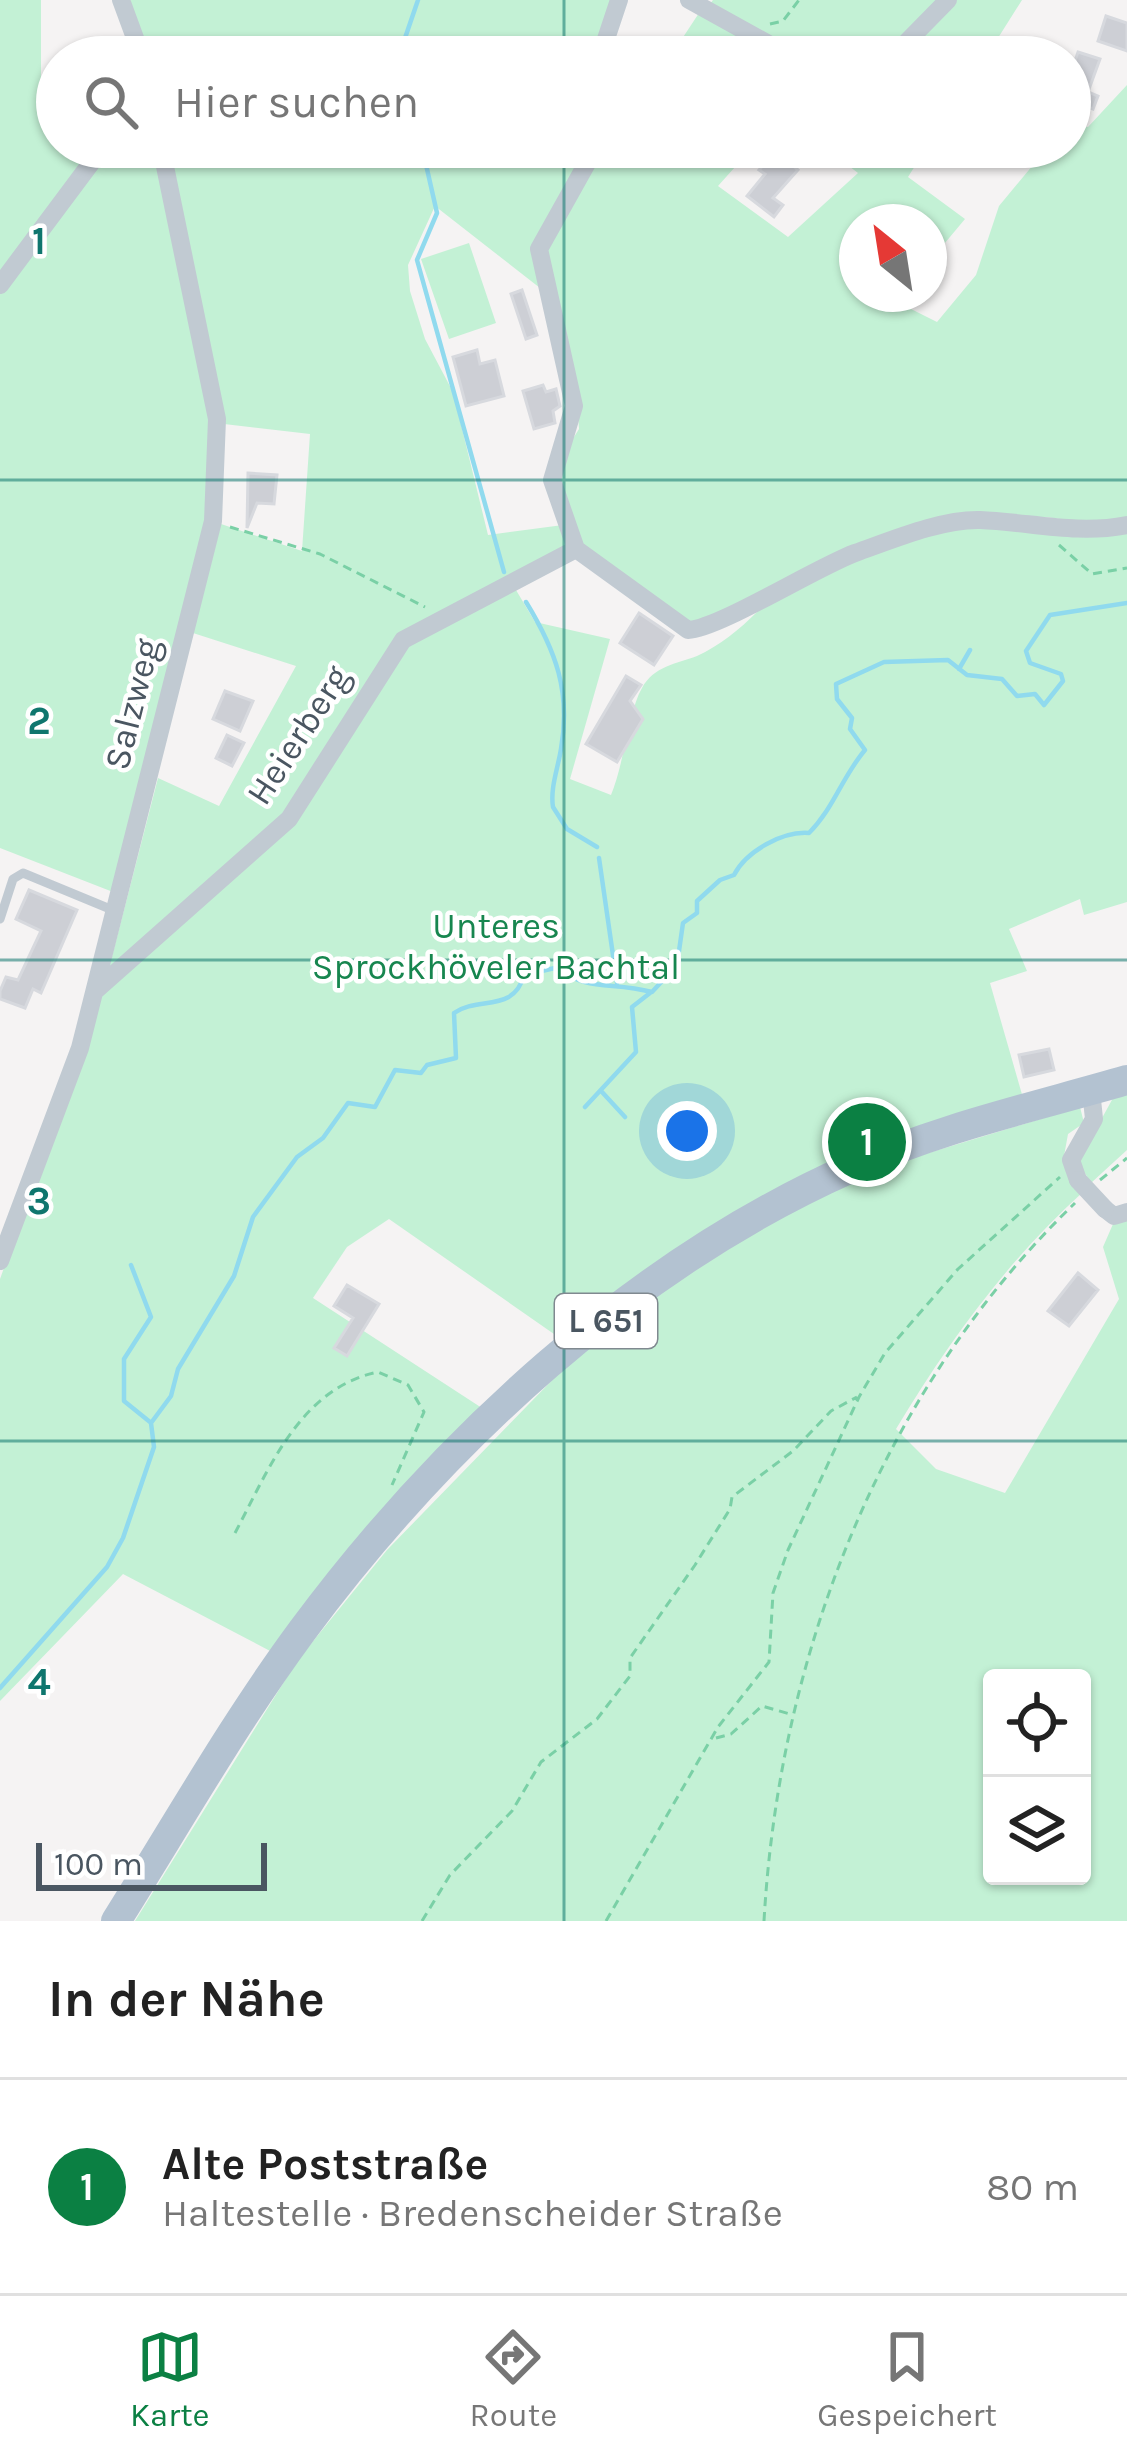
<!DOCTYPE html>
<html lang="de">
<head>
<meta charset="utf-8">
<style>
  body { margin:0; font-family:Karla,sans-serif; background:#f2f2f2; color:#222 }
  .controls { position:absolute; right:36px; bottom:36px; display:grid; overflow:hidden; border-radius:12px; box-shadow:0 3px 9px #0004 }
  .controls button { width:108px; height:108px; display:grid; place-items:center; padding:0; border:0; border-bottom:3px solid #e0e0e0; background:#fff; color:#222; font:60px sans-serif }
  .compass { position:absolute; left:839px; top:204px; width:108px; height:108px; border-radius:50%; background:#fff; box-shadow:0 3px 9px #0004; rotate:330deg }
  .scale { position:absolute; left:36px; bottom:30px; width:231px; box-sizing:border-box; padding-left:12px; border:6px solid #4a5661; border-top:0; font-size:33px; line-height:42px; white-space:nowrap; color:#4a5661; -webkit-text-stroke:9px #fff; paint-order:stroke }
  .you { position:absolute; left:687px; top:1131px; width:42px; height:42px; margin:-30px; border:9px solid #fff; border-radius:50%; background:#1a73e8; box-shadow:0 0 0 18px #1a73e833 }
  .badge { display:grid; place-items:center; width:78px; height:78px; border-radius:50%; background:#0b8043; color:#fff; font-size:39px; font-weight:700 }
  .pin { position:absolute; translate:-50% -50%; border:6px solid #fff; box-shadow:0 3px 12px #0006 }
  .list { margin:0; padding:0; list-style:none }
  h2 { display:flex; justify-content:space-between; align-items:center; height:156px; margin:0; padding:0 48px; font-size:51px }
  h2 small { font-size:39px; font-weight:400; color:#767676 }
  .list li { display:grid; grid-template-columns:78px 1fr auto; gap:36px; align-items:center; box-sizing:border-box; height:216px; padding:0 48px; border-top:3px solid #e0e0e0 }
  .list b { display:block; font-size:45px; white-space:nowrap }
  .list p { margin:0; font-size:39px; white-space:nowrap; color:#767676 }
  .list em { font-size:39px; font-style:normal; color:#767676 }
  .icon { flex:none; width:66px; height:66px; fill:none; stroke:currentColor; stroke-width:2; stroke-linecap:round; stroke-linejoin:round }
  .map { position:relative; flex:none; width:1127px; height:1921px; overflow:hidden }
  .search { position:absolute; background:#fff; box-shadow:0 3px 9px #0004; left:36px; right:36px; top:36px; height:132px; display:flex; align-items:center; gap:30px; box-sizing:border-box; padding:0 42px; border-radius:66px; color:#767676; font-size:45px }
  .sheet { height:372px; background:#fff }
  nav { display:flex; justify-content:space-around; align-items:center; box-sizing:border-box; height:168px; border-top:3px solid #e0e0e0; background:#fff; font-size:33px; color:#767676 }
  nav a { display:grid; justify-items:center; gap:6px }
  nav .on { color:#0b8043 }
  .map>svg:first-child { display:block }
</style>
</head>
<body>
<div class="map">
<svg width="1127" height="1921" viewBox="0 0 1127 1921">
  <rect width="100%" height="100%" fill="#f5f3f3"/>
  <path fill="#c3f1d5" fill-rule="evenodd" d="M0,0H41V91L57,102V147H97L0,280Z
    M130,0H416L403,44L420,0H612L600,57H149Z
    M713,0H945L888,57H799L707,8Z
    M950,0H1022L986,57H898Z
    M701,10L777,57H670Z
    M1127,85V522L1109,526L1046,517L949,523L703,621H689L578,546L552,472L579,429L576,386L540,252L599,147H753L718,186L788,237L858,173L824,147H927L908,177L965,219L929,262V222H857V294H898L893,300L937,322L976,275L999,206L1048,147H1070V123L1088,127Z
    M119,147L157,152L203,374L213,455L208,520L113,892L0,848V290L104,152Z
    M168,147H594L545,226L540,288L435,206L408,265L410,291L425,339L453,392L488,535L563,525L566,552L398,639L286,819L107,976L158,778L219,806L296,666L193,633L221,524L302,551L310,434L224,424Z
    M469,243L496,323L449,339L421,259Z
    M1127,527V902L1084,915L1080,899L1009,929L1027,971L990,983L1023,1098L863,1147L564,1341L389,1219L347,1247L313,1298L485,1410L272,1652L123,1574L0,1701V1279L105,987L252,857L403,641L513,585L535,622L610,639L570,779L611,795C624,764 629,710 642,688C654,666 676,664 697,656C719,646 740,629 757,612L751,602L858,554L952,528Z
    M1127,1093V1150L1091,1183L1078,1162L1113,1098Z
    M1080,1107L1084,1123L1068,1134L1064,1156L1083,1192C1007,1261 949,1341 896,1429L936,1469L1005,1493L1119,1299L1103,1247L1113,1224L1127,1217V1921H135L297,1661L387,1550L565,1367L662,1291L810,1197L889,1165ZM992,1678H1082V1876H992Z"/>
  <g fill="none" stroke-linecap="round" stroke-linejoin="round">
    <path stroke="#90daee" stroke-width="4.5" d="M407,57L404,41L418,0
      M422,147L437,213L417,260L504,572
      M526,602C556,651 571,692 561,749C558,768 550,788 553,807L567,829L597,847
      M959,669L970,650
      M599,858L617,983
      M602,1092L625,1117
      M585,1107L636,1052L632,1007L650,993
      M131,1265L151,1317L124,1359V1401L150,1422
      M0,1688L107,1567L123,1538L154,1447L151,1423L171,1396L178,1369L234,1276L253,1217L297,1157L323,1138L348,1103L375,1107L395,1070L421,1073L427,1065L456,1058L454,1013C478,996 514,1013 524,975L555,968C590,992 611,981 652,992L677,965L683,923L697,913V901L720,880L734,875C746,851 783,831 809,833C834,808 842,777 865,750L850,729L852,718L837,699L836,684L884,662L948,660L967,675L1002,679L1017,696L1035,694L1044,705L1063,681L1061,674L1030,663L1026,651L1050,615L1127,603"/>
  </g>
  <path fill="#cdcfd5" stroke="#d7d9de" stroke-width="3" d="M1106,16L1127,23V51L1098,41Z
    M1078,52L1100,59L1088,92L1098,96L1093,109L1071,101L1080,79L1070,75Z
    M776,151L798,170L773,198L783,205L774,217L747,196L765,174L759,170Z
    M522,290L537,335L526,339L511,294Z
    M477,350L480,364L495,360L504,396L466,406L453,357Z
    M543,385L546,392L556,389L560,406L553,411L555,423L534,429L523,391Z
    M248,473L277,475L274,504L257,503L247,528Z
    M639,613L673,636L654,665L620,643Z
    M626,676L641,685L630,701L643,719L617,762L586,744Z
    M225,691L253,701L240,731L213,719Z
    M227,735L244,743L232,766L216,758Z
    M29,890L77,910L41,993L33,989L25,1008L0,999V991L6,977L18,980L41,931L16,919Z
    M1049,1049L1054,1070L1024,1077L1019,1055Z
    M1078,1273L1098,1290L1069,1326L1048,1311Z
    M347,1285L379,1304L347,1356L334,1348L353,1318L334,1306Z"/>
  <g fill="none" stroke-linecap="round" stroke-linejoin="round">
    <path stroke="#7ad0a6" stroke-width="3" stroke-dasharray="9 6" stroke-linecap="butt" d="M770,24L783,21L799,0
      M230,527L320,554L425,607
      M1059,545L1092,574L1127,568
      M1100,1180L1127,1158
      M235,1533C269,1469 300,1388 378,1372L408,1385L424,1412L392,1485
      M716,1738L731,1734L762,1706L790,1714
      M422,1921L450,1875L512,1811L541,1762L597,1719L630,1676V1658L695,1565L730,1509L732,1497L793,1451L831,1411L857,1397
      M606,1921L718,1727L769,1662L773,1593L788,1550L859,1397L885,1353L958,1269L1060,1177
      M764,1921C779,1655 881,1390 1075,1203"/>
    <path stroke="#c1cad2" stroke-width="9" d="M0,919L13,879L23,873L115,911"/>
    <path stroke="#c1cad2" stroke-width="18" d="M121,0L142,57
      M689,0L792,57
      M600,57L619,0
      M892,57L948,0
      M0,285L103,147
      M576,549L688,630C718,629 815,568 855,553C892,540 941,519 980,520C1030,522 1077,535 1127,525
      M95,991L289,819L403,640L576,549L552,480L574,406L539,249L596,147
      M1078,1180L1071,1160L1094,1119L1091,1090
      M1105,1209L1114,1216L1127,1212
      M0,1261L80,1048L213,521L217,419L161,147"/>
    <path stroke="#b3c2d1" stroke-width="30" d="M116,1921C177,1824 234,1723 302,1631C442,1442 634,1264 851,1168C939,1128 1034,1107 1127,1080"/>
    <path stroke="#c1cad2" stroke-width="18" d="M1078,1180L1105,1209"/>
  </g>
  <path fill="none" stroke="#0f766e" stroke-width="3" stroke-opacity="0.55" d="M564,0V57M564,147V1921M0,480H1127M0,960H1127M0,1441H1127"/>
  <g text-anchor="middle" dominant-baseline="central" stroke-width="9" stroke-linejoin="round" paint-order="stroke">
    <rect fill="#fff" stroke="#808990" stroke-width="3" x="555" y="1294" width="102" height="54" rx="9"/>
    <g font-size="33" font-weight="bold" fill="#4a5661">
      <text x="606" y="1321">L 651</text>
    </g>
    <g font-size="36" fill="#4a5661" stroke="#fff">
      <text transform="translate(132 704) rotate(-76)">Salzweg</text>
      <text transform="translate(298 735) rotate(-57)">Heierberg</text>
    </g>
    <g font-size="36" fill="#17864f" stroke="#fff">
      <text x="496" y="926">Unteres<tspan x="496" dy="41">Sprockhöveler Bachtal</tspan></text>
    </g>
  </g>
  <g font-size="39" text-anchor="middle" font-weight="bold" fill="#0f766e" stroke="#fff" stroke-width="9" stroke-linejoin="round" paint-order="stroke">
    <text x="39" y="254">1</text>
    <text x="39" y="734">2</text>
    <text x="39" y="1214">3</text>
    <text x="39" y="1695">4</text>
  </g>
</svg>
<div class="controls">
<button><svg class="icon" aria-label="locate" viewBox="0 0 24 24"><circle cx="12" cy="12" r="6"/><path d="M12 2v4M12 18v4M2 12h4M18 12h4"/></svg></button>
<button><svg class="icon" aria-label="layers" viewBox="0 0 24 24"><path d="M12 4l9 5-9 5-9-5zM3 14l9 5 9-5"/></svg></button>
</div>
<svg class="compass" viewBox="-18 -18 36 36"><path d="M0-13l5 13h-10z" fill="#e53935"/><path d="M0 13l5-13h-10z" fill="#767676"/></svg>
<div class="scale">100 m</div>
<div class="you"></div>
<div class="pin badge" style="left:867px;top:1142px">1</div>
<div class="search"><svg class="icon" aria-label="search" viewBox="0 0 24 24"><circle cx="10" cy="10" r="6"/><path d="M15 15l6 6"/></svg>Hier suchen</div>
</div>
<section class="sheet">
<h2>In der Nähe<small></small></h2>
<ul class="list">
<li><span class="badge">1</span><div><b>Alte Poststraße</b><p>Haltestelle · Bredenscheider Straße</p></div><em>80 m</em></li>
</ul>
</section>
<nav>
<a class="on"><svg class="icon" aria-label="map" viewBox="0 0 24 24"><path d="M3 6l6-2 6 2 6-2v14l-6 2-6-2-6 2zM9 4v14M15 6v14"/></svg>Karte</a>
<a><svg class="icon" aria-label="directions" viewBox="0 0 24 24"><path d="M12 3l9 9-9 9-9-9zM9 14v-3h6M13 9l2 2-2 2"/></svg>Route</a>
<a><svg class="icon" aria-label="saved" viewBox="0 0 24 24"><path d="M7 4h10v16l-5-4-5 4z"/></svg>Gespeichert</a>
</nav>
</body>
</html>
